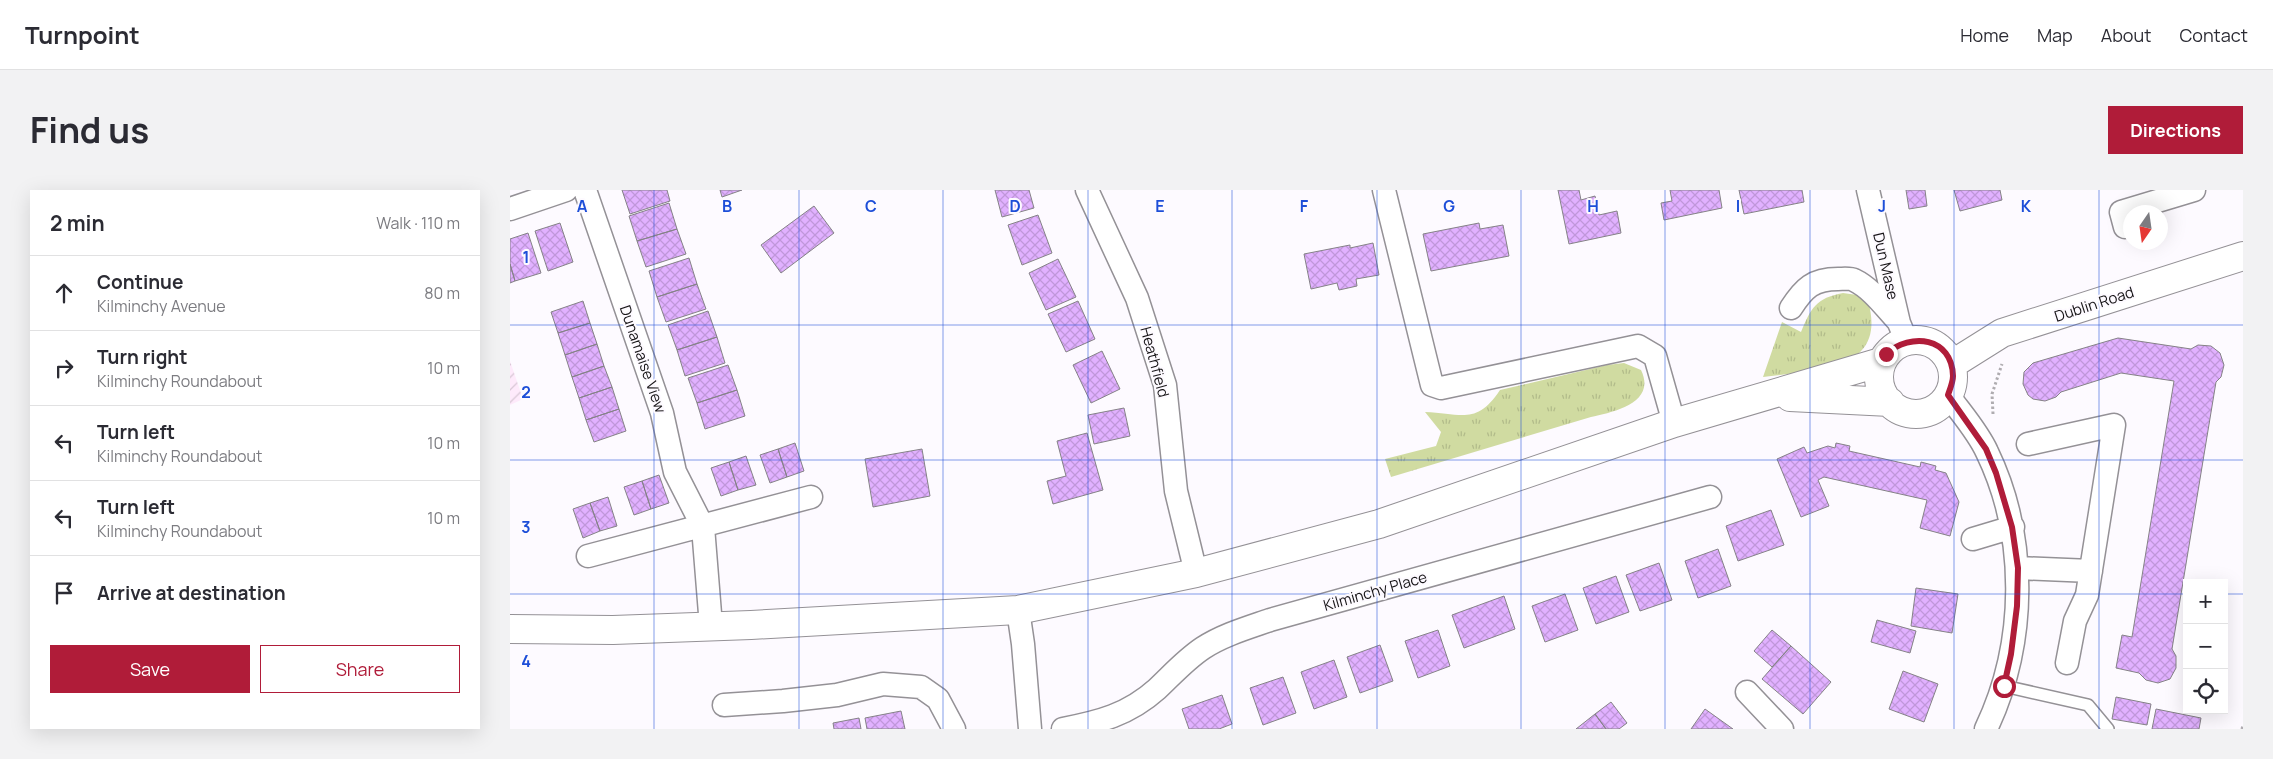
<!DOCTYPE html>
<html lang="en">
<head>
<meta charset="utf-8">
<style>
  body { margin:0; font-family:Manrope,sans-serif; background:#f2f2f3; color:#2b2b33 }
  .controls { position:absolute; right:15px; bottom:15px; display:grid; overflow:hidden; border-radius:0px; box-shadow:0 5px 20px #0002 }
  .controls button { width:45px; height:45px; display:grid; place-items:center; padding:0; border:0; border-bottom:1px solid #e1e1e2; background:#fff; color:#2b2b33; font:25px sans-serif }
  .compass { position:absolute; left:1613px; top:15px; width:45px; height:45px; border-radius:50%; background:#fff; box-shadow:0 5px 20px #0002; rotate:193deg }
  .stop { position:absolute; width:15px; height:15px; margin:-11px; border:4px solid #b01c39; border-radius:50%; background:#fff }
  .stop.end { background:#b01c39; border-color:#fff; box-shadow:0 1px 5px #0008 }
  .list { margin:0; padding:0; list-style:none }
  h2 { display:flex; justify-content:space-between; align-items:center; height:65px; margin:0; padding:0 20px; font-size:21px }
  h2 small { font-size:16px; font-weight:400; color:#7c7c81 }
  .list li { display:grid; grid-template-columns:32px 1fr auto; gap:15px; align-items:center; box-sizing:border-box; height:75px; padding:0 20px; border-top:1px solid #e1e1e2 }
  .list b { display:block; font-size:19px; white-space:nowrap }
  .list p { margin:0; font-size:16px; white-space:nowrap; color:#7c7c81 }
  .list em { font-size:16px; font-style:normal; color:#7c7c81 }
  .actions { display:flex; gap:10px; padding:15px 20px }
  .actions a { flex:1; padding:11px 0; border:1px solid #b01c39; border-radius:0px; text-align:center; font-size:18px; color:#b01c39 }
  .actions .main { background:#b01c39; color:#fff }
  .icon { flex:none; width:28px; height:28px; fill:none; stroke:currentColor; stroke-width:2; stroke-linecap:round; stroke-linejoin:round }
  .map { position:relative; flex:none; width:1733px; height:539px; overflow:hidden; border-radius:0px }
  header { display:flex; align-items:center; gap:30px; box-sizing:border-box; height:70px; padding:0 25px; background:#fff; border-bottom:1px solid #e1e1e2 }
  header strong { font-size:24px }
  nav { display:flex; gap:28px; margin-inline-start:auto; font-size:18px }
  .intro { display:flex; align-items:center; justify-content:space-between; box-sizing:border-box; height:120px; padding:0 30px }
  h1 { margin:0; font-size:35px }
  .button { padding:12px 22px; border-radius:0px; background:#b01c39; color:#fff; font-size:18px; font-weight:700 }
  main { display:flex; gap:30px; padding:0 30px }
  aside { flex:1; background:#fff; border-radius:0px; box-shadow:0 5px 20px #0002 }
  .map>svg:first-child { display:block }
</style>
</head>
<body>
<header>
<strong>Turnpoint</strong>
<nav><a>Home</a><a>Map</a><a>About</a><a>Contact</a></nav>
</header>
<div class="intro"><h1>Find us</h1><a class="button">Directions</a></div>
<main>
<aside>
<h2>2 min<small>Walk · 110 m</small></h2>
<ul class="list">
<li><svg class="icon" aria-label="ahead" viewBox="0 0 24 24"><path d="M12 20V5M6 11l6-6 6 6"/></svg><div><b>Continue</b><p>Kilminchy Avenue</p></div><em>80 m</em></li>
<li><svg class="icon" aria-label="right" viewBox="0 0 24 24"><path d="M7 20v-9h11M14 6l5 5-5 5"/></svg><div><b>Turn right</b><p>Kilminchy Roundabout</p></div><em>10 m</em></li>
<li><svg class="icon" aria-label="left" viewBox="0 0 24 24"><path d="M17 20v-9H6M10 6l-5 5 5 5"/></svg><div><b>Turn left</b><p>Kilminchy Roundabout</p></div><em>10 m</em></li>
<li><svg class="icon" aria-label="left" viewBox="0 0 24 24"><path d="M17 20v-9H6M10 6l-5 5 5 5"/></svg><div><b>Turn left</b><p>Kilminchy Roundabout</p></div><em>10 m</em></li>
<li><svg class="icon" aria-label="arrive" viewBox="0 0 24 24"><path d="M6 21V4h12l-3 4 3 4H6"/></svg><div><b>Arrive at destination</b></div></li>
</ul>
<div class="actions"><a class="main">Save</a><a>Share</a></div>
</aside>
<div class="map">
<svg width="1733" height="539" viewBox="0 0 1733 539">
  <defs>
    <pattern id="industrial-furrows" width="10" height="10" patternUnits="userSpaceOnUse" patternTransform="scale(1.25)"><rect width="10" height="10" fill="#feeafb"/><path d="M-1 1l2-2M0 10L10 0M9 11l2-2" fill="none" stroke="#d9c8d6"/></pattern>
    <pattern id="grass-tufts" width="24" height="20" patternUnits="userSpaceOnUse" patternTransform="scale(1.25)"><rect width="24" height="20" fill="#d0dba1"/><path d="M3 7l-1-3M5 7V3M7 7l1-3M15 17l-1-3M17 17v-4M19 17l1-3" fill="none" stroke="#b2bb8a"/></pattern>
    <pattern id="building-cross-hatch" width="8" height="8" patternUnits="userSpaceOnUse" patternTransform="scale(1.25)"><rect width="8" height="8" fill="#e1b1ff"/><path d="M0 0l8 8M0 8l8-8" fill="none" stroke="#c097da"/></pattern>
  </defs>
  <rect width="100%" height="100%" fill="#fdfaff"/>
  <path fill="url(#industrial-furrows)" d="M0,171L13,209L0,215Z"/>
  <path fill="url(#grass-tufts)" d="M1333,103L1347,105L1358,111C1379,184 1300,180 1253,187L1272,132L1291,142C1301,118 1306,108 1333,103Z
    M1114,173L1131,180C1147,213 1103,222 1081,227L881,287L875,269L926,256L931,242L915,222C951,223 966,236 990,200L1097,175Z"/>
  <path fill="url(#building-cross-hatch)" stroke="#858287" d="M112,0H157L160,11L120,24Z
    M210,0H232L212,7Z
    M485,0H519L524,18L492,27Z
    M1048,0H1069L1071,10L1085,6L1089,25L1107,21L1111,43L1059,54Z
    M1160,0H1209L1212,18L1154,30L1151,13L1162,11Z
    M1229,0H1292L1294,12L1234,24Z
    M1396,0H1415L1417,16L1399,19Z
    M1444,0H1490L1492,10L1450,21Z
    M159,13L167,39L127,51L119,26Z
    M304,16L324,43L271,83L251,55Z
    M528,25L542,63L512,75L498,35Z
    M50,33L63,72L38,81L25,41Z
    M969,33L970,39L993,35L999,66L921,81L913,44Z
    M167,39L176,64L136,77L127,51Z
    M18,43L31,83L5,91L0,74V49Z
    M863,53L869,85L846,89L847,96L829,100L827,93L801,99L794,64L840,55V58Z
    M179,68L187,94L147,107L139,81Z
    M548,69L566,107L536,120L519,83Z
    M0,74L5,91L0,93Z
    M187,94L196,119L156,132L147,107Z
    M73,111L80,133L48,143L41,122Z
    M568,111L585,149L556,162L538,124Z
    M198,121L207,147L167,160L158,135Z
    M80,133L87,154L55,165L48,143Z
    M207,147L215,173L175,186L167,160Z
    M1608,148L1681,159L1688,155L1701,156L1710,163L1714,175L1711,187L1706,192L1662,459L1666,466V478L1660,489L1648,493L1636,490L1629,483L1606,478L1612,445L1622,447L1664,191L1611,183L1551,202L1546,207L1535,211L1523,209L1518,205L1513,194L1514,182L1523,173Z
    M87,154L94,176L62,187L55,165Z
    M592,161L610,199L581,213L563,175Z
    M218,175L227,200L187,213L178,188Z
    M94,176L102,197L69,208L62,187Z
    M102,197L109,219L76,230L69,208Z
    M227,200L235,226L195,239L187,213Z
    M614,218L620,246L584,254L578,225Z
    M109,219L116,241L84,252L76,230Z
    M577,243L593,300L543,314L537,291L556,286L547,251Z
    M285,253L294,281L277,287L268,259Z
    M1326,253L1340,256L1339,261L1410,277L1411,272L1426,276L1425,280L1436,283L1449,312L1440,346L1410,338L1417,310L1314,287L1308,290L1319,316L1291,327L1267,269L1294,257L1297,263L1318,256L1325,258Z
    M268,259L277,287L260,293L250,265Z
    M412,259L420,306L363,317L355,269Z
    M236,266L246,295L228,300L219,272Z
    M219,272L228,300L211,306L201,278Z
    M149,285L159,313L141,319L132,291Z
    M132,291L141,319L124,325L114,297Z
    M98,307L107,336L90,341L80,313Z
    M80,313L90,341L73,348L63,319Z
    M1261,320L1274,355L1228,371L1216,336Z
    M1208,359L1221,396L1188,408L1175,371Z
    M1149,373L1162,410L1130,421L1116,385Z
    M1106,386L1119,422L1086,434L1073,398Z
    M1406,398L1448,404L1442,443L1401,436Z
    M1055,404L1068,440L1035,452L1022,416Z
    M994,406L1005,439L954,458L942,425Z
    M1367,430L1406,441L1400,463L1361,452Z
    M928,440L940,476L908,488L895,451Z
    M1262,440L1281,456L1262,477L1244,461Z
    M870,455L883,491L850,503L837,467Z
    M1281,456L1321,492L1293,524L1252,489Z
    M824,470L837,507L804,519L791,482Z
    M1393,481L1428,494L1414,532L1379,519Z
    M773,487L786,523L753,535L740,498Z
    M712,505L722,534L709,539H679L672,519Z
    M1606,507L1641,514L1637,535L1602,529Z
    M1101,512L1117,533L1109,539H1096L1085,524Z
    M1195,519L1223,539H1181Z
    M1646,519L1691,528L1689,539H1642Z
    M391,521L395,539H357L355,528Z
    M1085,524L1096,539H1066Z
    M349,528L351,539H324L323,533Z"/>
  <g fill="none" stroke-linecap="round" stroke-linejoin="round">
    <g stroke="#949196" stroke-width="14">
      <path id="service" d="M1494,496L1578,515L1598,539"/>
    </g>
    <g stroke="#949196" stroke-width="25">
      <path id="minor" d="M75,0L152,223L165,282L193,337L201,436
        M577,0L627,108L655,195L666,301L686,383
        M874,0L922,195L931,198L1128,156L1145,166L1164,233
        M1358,0L1389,133L1397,152
        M0,19L56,0
        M1615,37L1611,22L1684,0
        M1281,118C1294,98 1303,89 1328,89C1333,89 1340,88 1344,90C1361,98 1374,116 1387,130
        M1438,205C1451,223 1468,242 1477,262C1518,347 1517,453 1476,539
        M1518,254L1604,235L1577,405L1565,431L1557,473
        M1463,349L1503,337
        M78,366L301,307
        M1508,378L1581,381
        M508,420L513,454L520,539
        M1237,502L1272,539
        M214,515L273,511L327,505L373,494L411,497L428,509L444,539
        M553,539C589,532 618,525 647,499C662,485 675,470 693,458C713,445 737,438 760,430L1200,307"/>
    </g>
    <g stroke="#949196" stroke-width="30">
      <path id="secondary" d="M1369 187a37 37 0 1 1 74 0a37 37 0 1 1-74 0Z
        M1441,175L1492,143L1733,66
        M1280,207L1380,212
        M0,439L103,440L241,435L508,420L686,383L869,334L1164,233L1371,172"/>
    </g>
    <path stroke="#afacb0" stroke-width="3" stroke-dasharray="2.5 2.5" stroke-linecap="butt" d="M1483,224L1482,204L1492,174
      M1732,539L1733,535"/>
    <use href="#service" stroke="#fff" stroke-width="11"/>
    <use href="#minor" stroke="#fff" stroke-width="22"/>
    <use href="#secondary" stroke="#fff" stroke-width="28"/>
  </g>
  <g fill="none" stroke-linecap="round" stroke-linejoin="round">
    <path stroke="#b01c39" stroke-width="6" d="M1376,164C1401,142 1442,147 1443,186C1443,192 1440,199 1438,205L1476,259L1486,283L1502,337L1508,378L1507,416L1501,464L1494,496"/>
  </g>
  <path fill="none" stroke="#1d4ed8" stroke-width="1" stroke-opacity="0.55" d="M144,0V539M289,0V539M433,0V539M578,0V539M722,0V539M867,0V539M1011,0V539M1155,0V539M1300,0V539M1444,0V539M1589,0V539M0,135H1733M0,270H1733M0,404H1677M1714,404H1733"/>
  <g text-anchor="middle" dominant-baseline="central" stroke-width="4" stroke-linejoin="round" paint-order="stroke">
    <g font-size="15" fill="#171517" stroke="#fdfaff">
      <text transform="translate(1376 76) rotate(77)">Dun Mase</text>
      <text transform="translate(1584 114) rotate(-18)">Dublin Road</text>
      <text transform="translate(133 169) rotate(71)">Dunamaise View</text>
      <text transform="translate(645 172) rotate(75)">Heathfield</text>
      <text transform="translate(865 401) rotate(-16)">Kilminchy Place</text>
    </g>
  </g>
  <g font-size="16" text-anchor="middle" font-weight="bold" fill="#1d4ed8" stroke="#fdfaff" stroke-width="4" stroke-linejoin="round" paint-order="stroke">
    <text x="72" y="22">A</text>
    <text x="217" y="22">B</text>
    <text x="361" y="22">C</text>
    <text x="505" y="22">D</text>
    <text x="650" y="22">E</text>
    <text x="794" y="22">F</text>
    <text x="939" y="22">G</text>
    <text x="1083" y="22">H</text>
    <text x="1228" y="22">I</text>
    <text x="1372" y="22">J</text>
    <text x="1516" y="22">K</text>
    <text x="16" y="73">1</text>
    <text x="16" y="208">2</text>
    <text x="16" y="343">3</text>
    <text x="16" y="477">4</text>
  </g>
</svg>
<div class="controls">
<button>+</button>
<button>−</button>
<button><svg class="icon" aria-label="locate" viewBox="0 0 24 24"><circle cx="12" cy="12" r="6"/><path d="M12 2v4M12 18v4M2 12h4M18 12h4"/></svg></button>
</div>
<svg class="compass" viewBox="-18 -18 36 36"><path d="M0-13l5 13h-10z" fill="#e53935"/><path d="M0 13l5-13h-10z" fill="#7c7c81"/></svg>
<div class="stop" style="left:1494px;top:496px"></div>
<div class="stop end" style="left:1376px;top:164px"></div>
</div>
</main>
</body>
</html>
